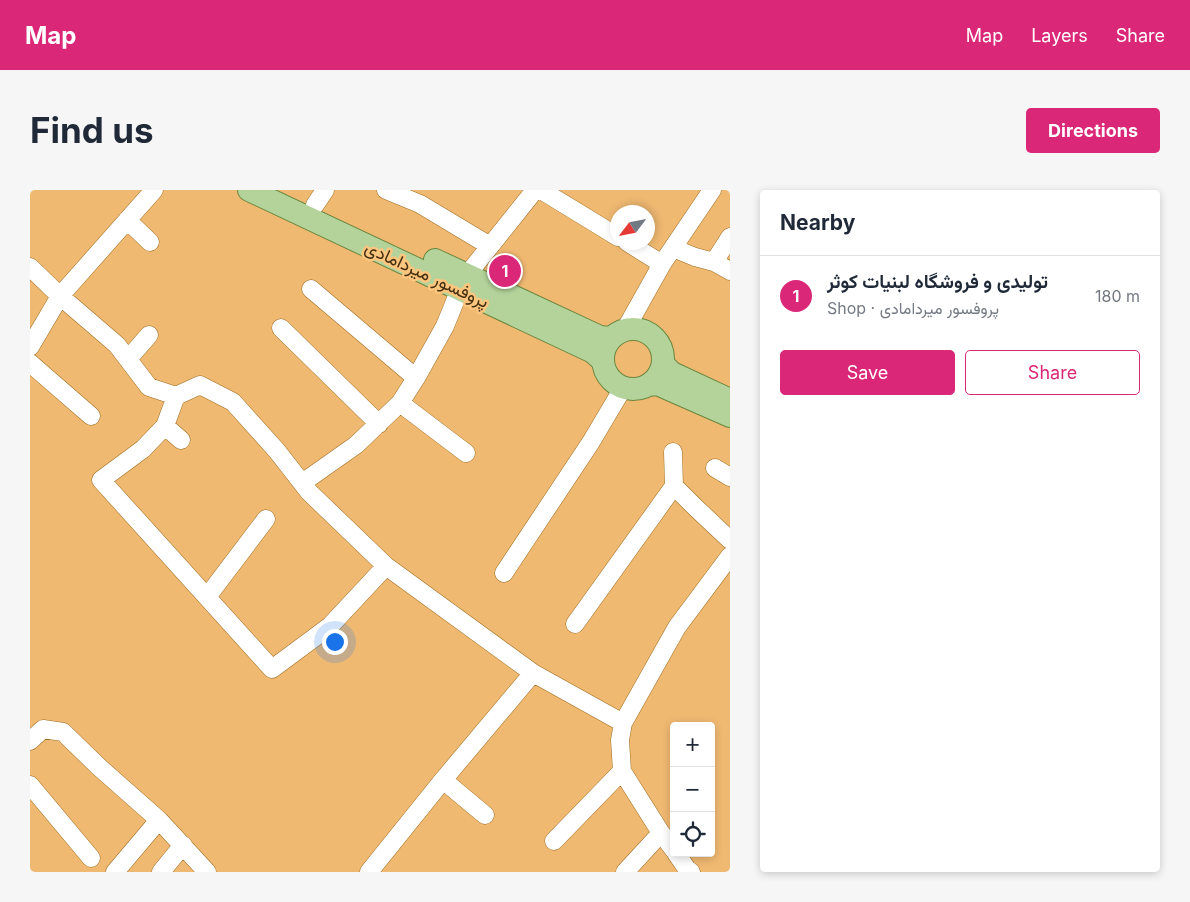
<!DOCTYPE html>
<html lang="en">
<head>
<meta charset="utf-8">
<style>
  body { margin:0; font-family:Inter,Vazirmatn,sans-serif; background:#f6f6f7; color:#1f2937 }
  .controls { position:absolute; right:15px; bottom:15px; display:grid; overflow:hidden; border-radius:5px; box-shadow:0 2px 8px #0003 }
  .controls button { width:45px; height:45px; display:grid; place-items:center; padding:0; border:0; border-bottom:1px solid #e0e1e3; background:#fff; color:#1f2937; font:25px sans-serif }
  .compass { position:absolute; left:580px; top:15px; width:45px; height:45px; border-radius:50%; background:#fff; box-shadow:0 2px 8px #0003; rotate:238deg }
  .you { position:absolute; left:304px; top:451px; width:18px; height:18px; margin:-12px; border:4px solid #fff; border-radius:50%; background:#1a73e8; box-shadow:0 0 0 8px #1a73e833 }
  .badge { display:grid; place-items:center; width:32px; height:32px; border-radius:50%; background:#db2777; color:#fff; font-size:16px; font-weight:700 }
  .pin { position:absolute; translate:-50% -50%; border:2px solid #fff; box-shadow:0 1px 5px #0006 }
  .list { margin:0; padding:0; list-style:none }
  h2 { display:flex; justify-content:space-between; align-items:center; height:65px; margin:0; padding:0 20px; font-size:21px }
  h2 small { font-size:16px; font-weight:400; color:#747a83 }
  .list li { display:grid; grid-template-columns:32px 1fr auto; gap:15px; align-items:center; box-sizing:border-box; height:80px; padding:0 20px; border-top:1px solid #e0e1e3 }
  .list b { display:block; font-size:19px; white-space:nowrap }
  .list p { margin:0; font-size:16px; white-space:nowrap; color:#747a83 }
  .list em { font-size:16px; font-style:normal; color:#747a83 }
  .actions { display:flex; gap:10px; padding:15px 20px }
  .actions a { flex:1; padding:11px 0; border:1px solid #db2777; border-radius:5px; text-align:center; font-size:18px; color:#db2777 }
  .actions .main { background:#db2777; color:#fff }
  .icon { flex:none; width:28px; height:28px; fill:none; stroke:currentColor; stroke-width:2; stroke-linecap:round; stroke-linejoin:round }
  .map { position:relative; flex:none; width:700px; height:682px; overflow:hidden; border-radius:5px }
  header { display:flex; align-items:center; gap:30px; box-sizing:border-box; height:70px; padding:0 25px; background:#db2777; color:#fff }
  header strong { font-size:24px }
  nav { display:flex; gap:28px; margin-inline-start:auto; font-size:18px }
  .intro { display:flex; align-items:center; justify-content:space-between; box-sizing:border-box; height:120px; padding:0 30px }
  h1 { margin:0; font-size:35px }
  .button { padding:12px 22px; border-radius:5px; background:#db2777; color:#fff; font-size:18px; font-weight:700 }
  main { display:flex; gap:30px; padding:0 30px }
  aside { flex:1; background:#fff; border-radius:5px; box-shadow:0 2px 8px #0003 }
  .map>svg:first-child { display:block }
</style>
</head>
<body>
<header>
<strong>Map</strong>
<nav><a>Map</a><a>Layers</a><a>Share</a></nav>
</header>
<div class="intro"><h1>Find us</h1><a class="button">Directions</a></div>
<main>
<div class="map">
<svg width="700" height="682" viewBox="0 0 700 682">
  <rect width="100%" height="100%" fill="#f0b972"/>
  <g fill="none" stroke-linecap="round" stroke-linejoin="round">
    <g stroke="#9f6d21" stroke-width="19">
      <path id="minor" d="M356,0L390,14L460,56
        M511,0L588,47
        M285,15L295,0
        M97,30L120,52
        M597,52L632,74L682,0
        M643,58L665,67L684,72L700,81
        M684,72L700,47
        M0,77L30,106L87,155L119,197L146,206L170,195L203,212L247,261L279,302L356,376L503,483L593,533
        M437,85L505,0
        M281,99L386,188
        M251,138L349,234
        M595,140L632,74
        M0,157L30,106L124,0
        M98,169L119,145
        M0,173L61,226
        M146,206L135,236L113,259L71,290L242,479L300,436L356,376
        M370,213L436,263
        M135,236L151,250
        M643,262L644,296L666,318L700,350
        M685,278L700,287
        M272,293L326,255L370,213L386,188L415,136L430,99
        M474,383L561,252L593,198
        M177,407L236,329
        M545,434L644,296
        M0,551L13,539L33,542L69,577L129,630L177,682
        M413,590L503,483
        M0,595L61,668
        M524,651L592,581
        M644,660L631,643L592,581L590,550L593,533L647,437L700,366
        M646,663L657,679L661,682
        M85,682L129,630
        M131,682L153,655
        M339,682L413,590L455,625
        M595,682L631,643"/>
    </g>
    <g stroke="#6b863e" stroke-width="24">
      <path id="major" d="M219,0L563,162L573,171
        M405,70L570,147L581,148
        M573 169a30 30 0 1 1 60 0a30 30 0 1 1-60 0Z
        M633,174L642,183L700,210
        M618,195L628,194L634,197L700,226"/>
    </g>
    <use href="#minor" stroke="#fff" stroke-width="18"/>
    <use href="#major" stroke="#b3d39a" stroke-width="22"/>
  </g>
  <g text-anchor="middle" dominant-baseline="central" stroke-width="5" stroke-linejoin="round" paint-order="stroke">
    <g font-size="18" fill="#442f10" stroke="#fdc67e">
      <text transform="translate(397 84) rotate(25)">پروفسور میردامادی</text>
    </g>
  </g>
</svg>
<div class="controls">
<button>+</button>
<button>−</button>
<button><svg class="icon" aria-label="locate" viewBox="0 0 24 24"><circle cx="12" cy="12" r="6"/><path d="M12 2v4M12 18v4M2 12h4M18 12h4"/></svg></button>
</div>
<svg class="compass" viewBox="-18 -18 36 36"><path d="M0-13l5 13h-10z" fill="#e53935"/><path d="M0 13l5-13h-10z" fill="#747a83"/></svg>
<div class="you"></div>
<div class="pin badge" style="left:475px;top:81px">1</div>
</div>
<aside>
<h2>Nearby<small></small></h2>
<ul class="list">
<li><span class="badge">1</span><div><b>تولیدی و فروشگاه لبنیات کوثر</b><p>Shop · پروفسور میردامادی</p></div><em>180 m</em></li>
</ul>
<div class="actions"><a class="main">Save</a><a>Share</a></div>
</aside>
</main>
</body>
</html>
